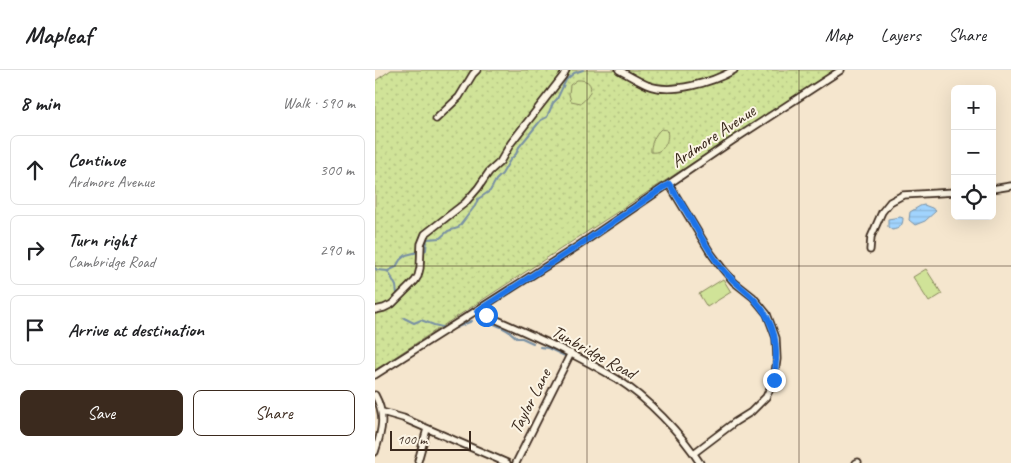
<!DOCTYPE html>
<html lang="en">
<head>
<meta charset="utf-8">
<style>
  body { margin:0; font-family:Caveat,sans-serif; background:#f6f6f6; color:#202124 }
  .controls { position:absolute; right:15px; top:15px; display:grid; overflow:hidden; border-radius:8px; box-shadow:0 5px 20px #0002 }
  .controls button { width:45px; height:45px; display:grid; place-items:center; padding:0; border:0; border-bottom:1px solid #e0e0e0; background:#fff; color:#202124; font:25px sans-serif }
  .scale { position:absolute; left:15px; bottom:12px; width:81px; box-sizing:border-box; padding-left:5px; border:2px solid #3b2a1e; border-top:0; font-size:14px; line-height:18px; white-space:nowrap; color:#3b2a1e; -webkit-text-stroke:4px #fcf5e5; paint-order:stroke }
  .stop { position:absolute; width:15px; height:15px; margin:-11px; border:4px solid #1a73e8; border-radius:50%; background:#fff }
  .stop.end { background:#1a73e8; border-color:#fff; box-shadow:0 1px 5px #0008 }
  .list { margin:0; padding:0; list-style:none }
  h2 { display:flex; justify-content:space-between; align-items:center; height:65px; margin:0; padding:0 20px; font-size:21px }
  h2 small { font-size:16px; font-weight:400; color:#757577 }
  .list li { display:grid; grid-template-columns:32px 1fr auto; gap:15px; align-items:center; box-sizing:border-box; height:70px; margin:0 10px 10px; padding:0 10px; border:1px solid #e0e0e0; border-radius:8px }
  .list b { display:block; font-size:19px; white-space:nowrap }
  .list p { margin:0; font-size:16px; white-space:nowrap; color:#757577 }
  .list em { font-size:16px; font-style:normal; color:#757577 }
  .actions { display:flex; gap:10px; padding:15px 20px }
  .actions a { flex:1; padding:11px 0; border:1px solid #3b2a1e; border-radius:8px; text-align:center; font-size:18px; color:#3b2a1e }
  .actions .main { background:#3b2a1e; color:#fff }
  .icon { flex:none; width:28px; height:28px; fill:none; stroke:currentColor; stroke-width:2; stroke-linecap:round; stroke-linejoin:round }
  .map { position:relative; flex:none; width:636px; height:393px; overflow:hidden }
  header { display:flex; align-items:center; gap:30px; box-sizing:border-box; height:70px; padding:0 25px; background:#fff; border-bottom:1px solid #e0e0e0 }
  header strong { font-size:24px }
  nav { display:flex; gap:28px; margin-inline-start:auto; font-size:18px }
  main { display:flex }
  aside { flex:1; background:#fff }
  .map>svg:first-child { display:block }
</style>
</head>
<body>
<header>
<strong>Mapleaf</strong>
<nav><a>Map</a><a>Layers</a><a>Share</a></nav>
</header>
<main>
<aside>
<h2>8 min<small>Walk · 590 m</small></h2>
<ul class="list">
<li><svg class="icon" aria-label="ahead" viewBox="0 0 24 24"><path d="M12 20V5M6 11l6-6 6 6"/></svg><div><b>Continue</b><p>Ardmore Avenue</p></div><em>300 m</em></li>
<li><svg class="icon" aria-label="right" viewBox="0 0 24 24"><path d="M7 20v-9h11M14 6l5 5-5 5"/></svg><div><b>Turn right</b><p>Cambridge Road</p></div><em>290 m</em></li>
<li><svg class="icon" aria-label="arrive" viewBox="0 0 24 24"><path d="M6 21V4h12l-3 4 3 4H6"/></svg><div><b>Arrive at destination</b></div></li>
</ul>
<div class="actions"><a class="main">Save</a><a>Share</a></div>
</aside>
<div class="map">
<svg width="636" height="393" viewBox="0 0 636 393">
  <defs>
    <pattern id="grass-dots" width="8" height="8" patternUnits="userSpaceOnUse" patternTransform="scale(1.25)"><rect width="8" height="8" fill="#d0e398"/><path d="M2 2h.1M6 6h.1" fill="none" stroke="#b4c383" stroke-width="1.8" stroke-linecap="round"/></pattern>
    <pattern id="water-rules" width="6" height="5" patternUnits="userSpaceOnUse" patternTransform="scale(1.25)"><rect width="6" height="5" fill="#a1d4fe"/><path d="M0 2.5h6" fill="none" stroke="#8cb6d9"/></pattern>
  </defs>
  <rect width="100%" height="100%" fill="#f5e6ce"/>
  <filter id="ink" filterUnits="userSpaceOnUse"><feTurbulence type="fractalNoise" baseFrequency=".02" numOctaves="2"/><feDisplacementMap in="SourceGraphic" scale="10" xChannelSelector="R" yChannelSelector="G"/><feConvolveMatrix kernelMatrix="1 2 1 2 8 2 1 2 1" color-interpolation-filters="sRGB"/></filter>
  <g filter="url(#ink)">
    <path fill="url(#grass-dots)" stroke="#86865b" d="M16,0H460L0,300V11Z"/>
    <path fill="#d0e398" stroke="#86865b" d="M202,10C221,9 218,24 206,33L196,31L194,24L195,15Z
      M286,59L292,60C295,71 288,84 276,82C275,75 280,64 286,59Z
      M551,199L567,224L554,232L538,207Z
      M348,209L356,222L332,237L324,224Z"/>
    <path fill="url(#water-rules)" stroke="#7890a4" d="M549,135L557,138L561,141L550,151L540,155L534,150L535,142L545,136Z
      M525,147L528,148C528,156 524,159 517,160L513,157V149Z"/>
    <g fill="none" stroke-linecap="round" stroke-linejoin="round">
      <path stroke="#7890a4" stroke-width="2" d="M49,181L51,180L52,169L65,168L73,161L83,158L100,136L103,129L115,121L121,110L127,104L135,90L141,84L144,77L166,50L172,47L178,33L182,29L191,10L199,3L208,0
        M0,198L2,200L13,201L21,216L22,224
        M13,201L21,197L25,190L31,185L43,182
        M29,248L39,253L46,250L59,255L67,257
        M119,254C127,257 136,262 142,268H147L158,273
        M78,259L97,251
        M165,277L173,278L190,286"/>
      <g stroke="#3b2a1e" stroke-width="9">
        <path id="minor" d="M244,0C253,5 263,11 272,15C296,25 338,12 359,0
          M61,49L84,27L98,4L102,0
          M294,114L335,182L347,198L359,212L378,227L392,244L401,268L402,289L399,310L391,327L376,342L360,352L319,383
          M617,119L636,116
          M495,180L496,167L507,142L515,132L528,125L580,122
          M0,240L9,238L17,234L40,211L43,206L45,198L46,174L50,164L90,133L103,118L114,102L125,92L136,73L188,6L191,0
          M102,241C149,262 198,282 242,309C272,328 306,363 325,393
          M0,305L203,176L357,71L466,0
          M0,325C11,345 7,361 0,382
          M7,342L28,348L132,393
          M43,391L52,359
          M141,393L196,283
          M481,393L483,392"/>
      </g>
      <use href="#minor" stroke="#fcf5e5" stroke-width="5.5"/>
    </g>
  </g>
  <g fill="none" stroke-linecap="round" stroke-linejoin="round" filter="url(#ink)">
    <path stroke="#1a73e8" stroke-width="6" d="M111,245L102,241L203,176L294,114C312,140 326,170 345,196C354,209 367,217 378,228C402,253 404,277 399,310"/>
  </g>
  <path fill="none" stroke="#3b2a1e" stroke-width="1" stroke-opacity="0.55" d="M212,0V393M424,0V393M0,196H636"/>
  <g text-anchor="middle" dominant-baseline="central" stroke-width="4" stroke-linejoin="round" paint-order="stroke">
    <g font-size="18" fill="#3b2a1e" stroke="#fcf5e5">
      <text transform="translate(338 66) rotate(-34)">Ardmore Avenue</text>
      <text transform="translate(219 282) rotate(29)">Tunbridge Road</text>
      <text transform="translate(155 331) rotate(-63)">Taylor Lane</text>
    </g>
  </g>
</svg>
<div class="controls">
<button>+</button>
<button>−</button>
<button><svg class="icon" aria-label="locate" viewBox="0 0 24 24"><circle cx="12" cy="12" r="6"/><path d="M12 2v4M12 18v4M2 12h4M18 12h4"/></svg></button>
</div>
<div class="scale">100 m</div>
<div class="stop" style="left:111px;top:245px"></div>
<div class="stop end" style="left:399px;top:310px"></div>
</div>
</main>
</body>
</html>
